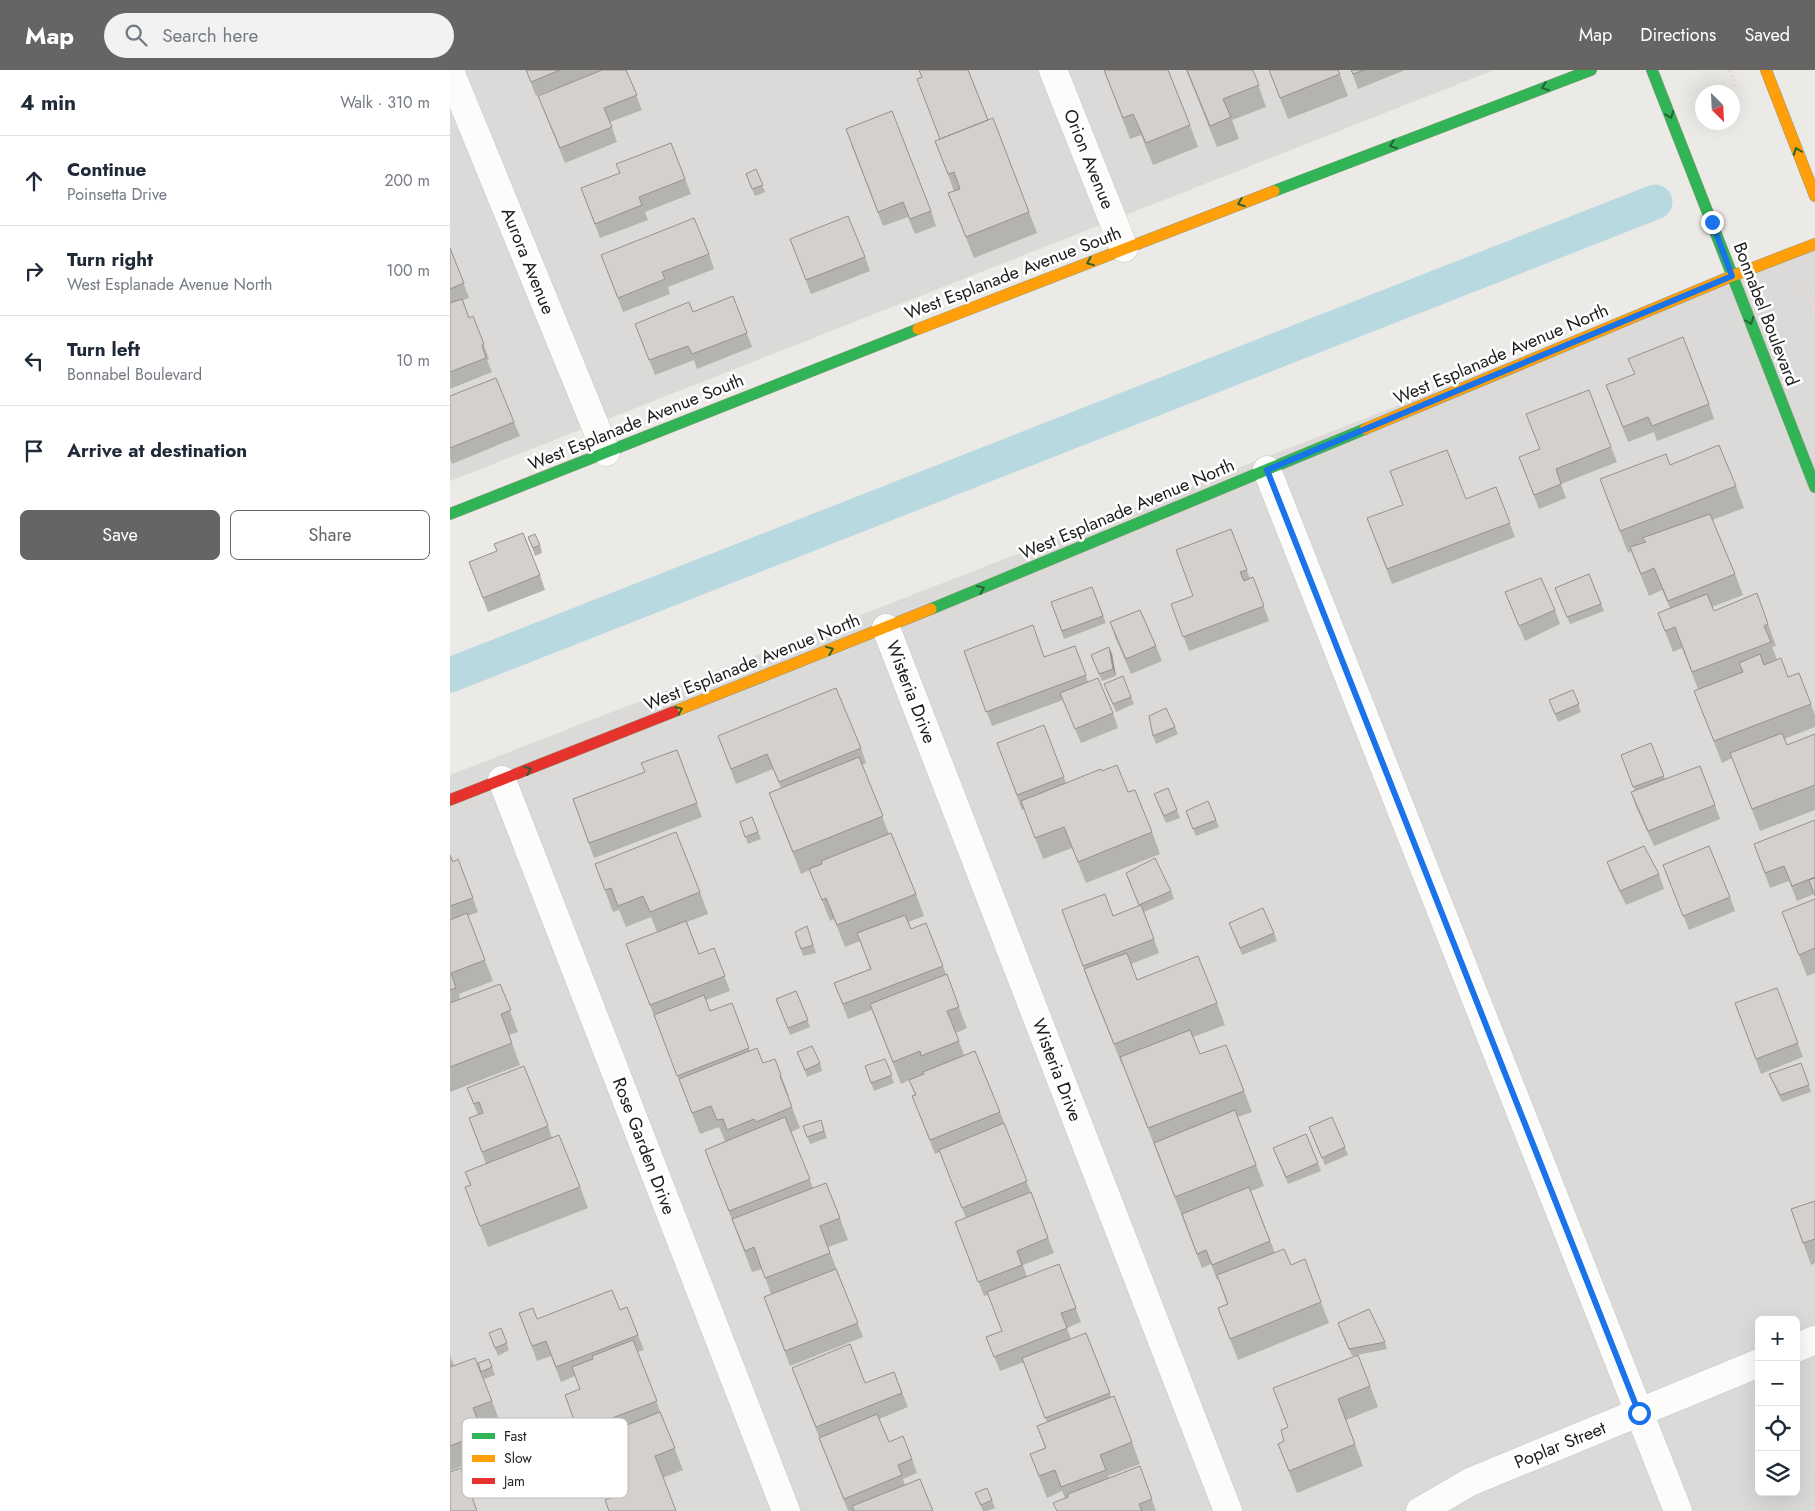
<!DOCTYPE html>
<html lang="en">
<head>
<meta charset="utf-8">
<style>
  body { margin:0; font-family:Jost,sans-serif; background:#f2f2f3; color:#1f2937 }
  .controls { position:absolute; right:15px; bottom:15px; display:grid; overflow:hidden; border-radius:8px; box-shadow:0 5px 20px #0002 }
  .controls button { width:45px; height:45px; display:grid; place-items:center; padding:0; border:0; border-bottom:1px solid #e0e1e3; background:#fff; color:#1f2937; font:25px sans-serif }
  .compass { position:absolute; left:1245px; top:15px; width:45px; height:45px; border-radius:50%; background:#fff; box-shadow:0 5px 20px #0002; rotate:156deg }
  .stop { position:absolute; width:15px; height:15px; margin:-11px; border:4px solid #1a73e8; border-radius:50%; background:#fff }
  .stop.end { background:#1a73e8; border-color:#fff; box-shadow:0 1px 5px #0008 }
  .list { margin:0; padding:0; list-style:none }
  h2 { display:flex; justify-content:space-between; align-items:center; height:65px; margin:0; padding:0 20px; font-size:21px }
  h2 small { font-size:16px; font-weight:400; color:#747a83 }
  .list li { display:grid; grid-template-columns:32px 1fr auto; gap:15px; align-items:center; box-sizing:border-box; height:90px; padding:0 20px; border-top:1px solid #e0e1e3 }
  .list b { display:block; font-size:19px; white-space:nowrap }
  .list p { margin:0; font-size:16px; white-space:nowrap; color:#747a83 }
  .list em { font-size:16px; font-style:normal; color:#747a83 }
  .actions { display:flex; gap:10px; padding:15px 20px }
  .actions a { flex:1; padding:11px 0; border:1px solid #666564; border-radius:8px; text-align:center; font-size:18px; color:#666564 }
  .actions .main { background:#666564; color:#fff }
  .icon { flex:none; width:28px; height:28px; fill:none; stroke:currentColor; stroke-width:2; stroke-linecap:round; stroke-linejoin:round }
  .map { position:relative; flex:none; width:1365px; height:1441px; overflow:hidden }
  header { display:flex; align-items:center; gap:30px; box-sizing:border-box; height:70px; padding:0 25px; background:#666564; color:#fff }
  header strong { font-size:24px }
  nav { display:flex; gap:28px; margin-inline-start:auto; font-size:18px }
  .search { width:350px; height:45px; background:#f2f2f3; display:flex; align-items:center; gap:12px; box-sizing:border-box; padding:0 18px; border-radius:28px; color:#747a83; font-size:19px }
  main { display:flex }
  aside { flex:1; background:#fff }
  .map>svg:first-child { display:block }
</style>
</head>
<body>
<header>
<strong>Map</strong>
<div class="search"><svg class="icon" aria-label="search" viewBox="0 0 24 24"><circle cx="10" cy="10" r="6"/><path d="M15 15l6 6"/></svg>Search here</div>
<nav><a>Map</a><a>Directions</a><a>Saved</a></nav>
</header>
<main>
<aside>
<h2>4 min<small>Walk · 310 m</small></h2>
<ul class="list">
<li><svg class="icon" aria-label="ahead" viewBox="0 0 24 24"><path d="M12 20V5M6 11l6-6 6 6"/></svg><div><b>Continue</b><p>Poinsetta Drive</p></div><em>200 m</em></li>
<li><svg class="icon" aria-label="right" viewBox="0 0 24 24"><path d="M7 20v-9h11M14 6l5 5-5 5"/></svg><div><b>Turn right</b><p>West Esplanade Avenue North</p></div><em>100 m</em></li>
<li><svg class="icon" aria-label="left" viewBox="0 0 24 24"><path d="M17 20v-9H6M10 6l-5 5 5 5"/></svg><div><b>Turn left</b><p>Bonnabel Boulevard</p></div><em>10 m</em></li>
<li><svg class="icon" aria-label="arrive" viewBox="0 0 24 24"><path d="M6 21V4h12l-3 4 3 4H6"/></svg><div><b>Arrive at destination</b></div></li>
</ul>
<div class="actions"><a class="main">Save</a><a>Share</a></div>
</aside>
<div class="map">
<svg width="1365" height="1441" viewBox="0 0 1365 1441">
  <rect width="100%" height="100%" fill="#eceae6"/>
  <path fill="#dbdad8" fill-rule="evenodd" d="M0,0H1044L0,411Z
    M1365,173V1441H0V705ZM1309,1250H1346V1422H1309Z"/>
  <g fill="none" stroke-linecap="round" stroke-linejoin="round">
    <path stroke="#b9d9e0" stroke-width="35" d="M0,605L1205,132"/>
    <g stroke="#c5c4c2" stroke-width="29">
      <path id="street" d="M603,0L674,178
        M0,1L156,382
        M817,400L1228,1441
        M436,558L778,1441
        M52,710L336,1441
        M1346,1278L1365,1270
        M970,1441L1020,1412L1309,1293"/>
    </g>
    <g stroke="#95967e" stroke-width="12">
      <path id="fast" d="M1202,0L1365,417
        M824,121L1141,0
        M0,444L468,259
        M481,539L915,359"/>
    </g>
    <g stroke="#95967e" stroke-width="12">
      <path id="slow" d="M1316,0L1365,126
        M468,259L824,121
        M915,359L1282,206L1365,174
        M223,642L481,539"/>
    </g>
    <g stroke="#95967e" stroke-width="12">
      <path id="jam" d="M0,730L223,642"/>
    </g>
    <path stroke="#ebdad8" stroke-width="3" stroke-dasharray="2.5 2.5" stroke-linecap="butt" d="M1280,0L1286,16
      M1354,212L1365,244"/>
    <use href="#street" stroke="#fcfcfb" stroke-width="28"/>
    <use href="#fast" stroke="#30b455" stroke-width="11"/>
    <use href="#slow" stroke="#ff9f0a" stroke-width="11"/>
    <use href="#jam" stroke="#e5322d" stroke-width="11"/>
  </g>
  <path fill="#b5b3b0" d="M76,0H176L192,40L160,52L167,72L115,93L88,26L143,4L86,26Z
    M469,0H518L538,50L579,142L587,163L524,188L498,123L504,121L485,71L490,69L472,7Z
    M654,0L740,55L748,77L703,95L691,65L680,69Z
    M736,0H803L816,37L782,50L789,69L767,77Z
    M819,0H888L898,26L838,49Z
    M901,0H955L908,19Z
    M221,73L241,124L195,142L198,150L150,168L131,118L170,103Z
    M401,74L481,141L486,156L465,164L458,147L433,156Z
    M306,99L315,122L305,126L296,104Z
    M340,169L415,187L420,201L361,224Z
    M0,178L19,228L13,230L19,248L23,246L39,289L37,290L42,302L0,319Z
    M259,184L264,199L218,217L220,224L173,242L151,185Z
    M283,226L302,277L247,299L244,290L205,305L185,254L243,242Z
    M1156,315L1259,334L1264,349L1207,371L1204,362L1178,372Z
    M0,326L64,352L70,366L2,394L0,389Z
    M1161,377L1167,392L1111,414L1116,428L1089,439L1069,387Z
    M1220,395L1286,416L1294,438L1262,450L1285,504L1293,525L1262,537L1264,541L1307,523L1326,576L1322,577L1327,589L1338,607L1349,603L1365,645V657L1334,669L1337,675L1365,664V740L1310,761L1282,688L1272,693L1244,621L1248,619L1232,578L1223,582L1208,543L1220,538L1212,520L1199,526L1181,481L1178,483L1150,409Z
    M1046,417L1065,467L942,514L917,448L1016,429Z
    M781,459L800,509L803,507L819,551L739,581L721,534L743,526Z
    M78,467L90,475L92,483L85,486Z
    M19,492L90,505L95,520L38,542Z
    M1139,504L1154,541L1120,554L1105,518Z
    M642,517L656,553L614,569L601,532Z
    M1055,522L1105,540L1110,554L1075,571Z
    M660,552L706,576L712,591L681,604L665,567Z
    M625,576L638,612L663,643L668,658L631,673L613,630L542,656L514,581L594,587Z
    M662,584L666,606L652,611L641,585Z
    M654,614L681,627L684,634L666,642Z
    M1123,620L1131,642L1108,652L1099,630Z
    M594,655L616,713L652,701L678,722L702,762L710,784L636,813L622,778L593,789L574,739L572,740L547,673Z
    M725,657L728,664L706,674L703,666Z
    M268,666L411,678L416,693L412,695L439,764L466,824L474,846L458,852L461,859L476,853L517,958L506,963L514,985L550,1042L604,1183L573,1195L577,1207L609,1194L631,1252L617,1258L621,1269L636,1263L661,1327L682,1372L690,1394L658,1406L659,1408L690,1396L706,1441H606L615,1428L612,1421L597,1428L580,1384L595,1378L587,1356L597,1352L574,1292L550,1301L536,1267L552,1261L538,1225L534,1226L505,1152L516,1148L490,1082L485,1084L462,1026L465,1025L459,1010L451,1014L422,940L398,949L384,913L420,899L410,871L395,877L384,849L380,851L360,800L351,804L319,723L331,718L323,699L286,714Z
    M1201,673L1215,709L1265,735L1270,749L1204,776L1186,737L1181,722L1185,721L1171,685Z
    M227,680L252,747L144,788L123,729L194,703Z
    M718,718L730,748L716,753L704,724Z
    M736,741L766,750L769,757L746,766Z
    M302,747L311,769L298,774L290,752Z
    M1365,750V827L1364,824L1347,831L1339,811L1320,818L1304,774Z
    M0,785L3,792L23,828L28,842L18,846L43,911L9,924L10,929L50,914L68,962L59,965L70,995L0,1022Z
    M1157,792L1209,804L1214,819L1176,835L1162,806Z
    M145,794L250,822L258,844L237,852L249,884L264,878L280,921L256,930L260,941L282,933L300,981L313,993L331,1005L339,1026L338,1027L350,1058L341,1062L363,1118L390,1148L398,1170L378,1177L413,1267L340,1296L314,1227L321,1224L312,1199L302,1202L255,1080L275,1071L269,1057L250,1064L176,874L207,862L201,847L176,857L169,840L163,842Z
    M1213,795L1280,827L1285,841L1239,860Z
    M676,803L721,821L724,829L694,842L709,883L681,894L687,910L767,933L775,955L743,967L750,984L794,1021L802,1042L788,1047L814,1116L801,1121L825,1183L841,1195L871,1232L879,1253L788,1290L768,1238L777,1234L768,1209L767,1210L761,1194L752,1198L673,995H672L642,921L612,840L663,846L689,836Z
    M1365,829V903L1357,906L1332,842Z
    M779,853L824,863L827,871L792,885Z
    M357,856L366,883L353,886L345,862Z
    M1327,918L1353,987L1311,1004L1285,933Z
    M346,921L360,957L340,965L326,929Z
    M347,982L370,993L372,1001L357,1007Z
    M435,989L444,1013L424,1021L415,996Z
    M1351,993L1361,1022L1332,1032L1322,1011L1319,1004Z
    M17,1018L98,1056L102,1068L130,1117L138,1138L38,1177L15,1117L20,1115L15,1102L36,1094L19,1048L28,1045Z
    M371,1050L377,1068L360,1074L353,1056Z
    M859,1057L895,1077L898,1085L875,1095Z
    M823,1078L868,1093L871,1101L838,1114Z
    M1365,1131V1193L1361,1195L1341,1139Z
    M177,1237L194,1280L187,1282L233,1400L166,1426L147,1378L136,1382L115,1325L130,1319L125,1306L111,1312L101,1286L87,1291L69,1243L87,1249L170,1240Z
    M888,1253L935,1272L937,1279L902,1286Z
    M51,1258L59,1280L48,1286L39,1263Z
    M0,1285L4,1296L42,1331L50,1352L31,1359L41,1384L0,1401Z
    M39,1289L45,1305L34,1309L28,1293Z
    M342,1298L415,1313L444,1302L458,1337L429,1349L439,1372L462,1389L467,1403L453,1409L455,1415L483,1441H398Z
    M920,1316L928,1337L896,1350L913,1396L847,1423L828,1374L834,1371L838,1357L823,1318Z
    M525,1423L542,1430L545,1438L537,1441H533Z"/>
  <path fill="#949290" d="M659,577L662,584L666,606L663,599Z"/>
  <path fill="#d3d0cd" stroke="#949290" d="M76,0H110L81,12Z
    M152,0H176L187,25L154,38L162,57L110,78L88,26Z
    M469,0H518L538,50L490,69L467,9L472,7Z
    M654,0H718L740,55L696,73L683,44L673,48Z
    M737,0H803L809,15L773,29L781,47L760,56Z
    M819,0H888L890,4L830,28Z
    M901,0H914L903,4Z
    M442,41L481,141L460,149L453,132L428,142L396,59Z
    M543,48L579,142L516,167L498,123L510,119L504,102L498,104L485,71Z
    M221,73L235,109L189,127L192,135L145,154L131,118L170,103L166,94Z
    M306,99L313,115L302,119L296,104Z
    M398,146L415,187L356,210L340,169Z
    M244,148L259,184L212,202L215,209L168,228L151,185Z
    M0,178L14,213L0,219Z
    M283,226L297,263L242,284L238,276L199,290L185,254L239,232L243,242Z
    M12,229L19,248L23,246L34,274L32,275L36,288L0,302V233Z
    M1233,267L1259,334L1202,356L1198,347L1173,357L1156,315L1185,304L1178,289Z
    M46,308L64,352L0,378V326Z
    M1139,320L1161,377L1106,399L1111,414L1084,425L1069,387L1090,379L1076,344Z
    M1269,375L1286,416L1170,461L1150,409L1216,384L1220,395Z
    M997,380L1016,429L1046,417L1060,453L937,499L917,448L953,435L940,401Z
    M1260,444L1285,504L1218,531L1204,498L1191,504L1180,477L1196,472L1192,468Z
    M781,459L797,500L790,502L794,511L803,507L814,536L733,567L721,534L743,526L726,480Z
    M73,463L90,505L33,528L19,492L47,481L44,474Z
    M85,464L90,475L83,478L78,467Z
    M1139,504L1151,534L1117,547L1105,518Z
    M1091,508L1105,540L1069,556L1055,522Z
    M642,517L653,546L612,561L601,532Z
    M1307,523L1318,554L1314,556L1321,572L1242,602L1225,557L1215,561L1208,543L1257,524L1264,541Z
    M690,540L706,576L676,589L660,552Z
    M583,555L594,587L625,576L636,605L536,642L514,581Z
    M659,577L663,599L649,604L641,585Z
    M1310,584L1314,595L1331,588L1338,607L1349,603L1361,634L1264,671L1244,621L1293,602L1289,593Z
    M673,606L681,627L663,634L654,614Z
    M648,608L663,643L625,659L610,623Z
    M386,618L411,678L329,712L317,684L281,699L268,666Z
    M1123,620L1129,634L1105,644L1099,630Z
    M716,638L725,657L703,666L699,646Z
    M594,655L614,707L567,725L547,673Z
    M1332,663L1337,675L1365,664V715L1302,739L1280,683Z
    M1201,673L1214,706L1183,717L1171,685Z
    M227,680L247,733L139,773L123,729L195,702L191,693Z
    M409,687L433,746L343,782L319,723Z
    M667,695L678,722L685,720L702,762L628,792L614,757L585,768L571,731L651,699L652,701Z
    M1250,696L1265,735L1198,761L1181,722Z
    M718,718L727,740L714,746L704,724Z
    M758,731L766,750L743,759L736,741Z
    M302,747L308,762L295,767L290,752Z
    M1365,750V807L1342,816L1334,796L1315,803L1304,774Z
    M226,762L250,822L200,842L193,826L168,836L161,818L155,820L145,794Z
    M441,763L466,824L387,855L376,828L372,830L359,799L372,794L371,791Z
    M1194,776L1209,804L1170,821L1157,792Z
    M1259,776L1280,827L1233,846L1213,795Z
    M0,785L3,792L8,789L23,828L0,836Z
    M705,788L721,821L689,835L676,803Z
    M1365,808V826L1359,810Z
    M655,824L663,846L691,835L704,869L633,896L612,840Z
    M1365,829V878L1349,885L1332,842Z
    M813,838L824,863L790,878L779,853Z
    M17,843L35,890L1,903L6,918L0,920V850Z
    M455,845L461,859L476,853L493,896L393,934L384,913L421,899L407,863Z
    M236,851L249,884L264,878L275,906L200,935L176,874Z
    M357,856L363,875L351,879L345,862Z
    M677,883L687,910L748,886L767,933L664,974L634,899Z
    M497,904L509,937L497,941L509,971L471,986L470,981L443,992L420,934Z
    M50,914L61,940L51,944L62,973L0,997V933Z
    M1327,918L1348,973L1306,989L1285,933Z
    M346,921L358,950L338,958L326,929Z
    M254,925L260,941L282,933L299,978L227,1006L204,945Z
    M740,960L750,984L776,975L794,1021L698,1058L670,987Z
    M362,976L370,993L355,1000L347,982Z
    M307,978L313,993L325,989L331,1005L330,1006L342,1037L306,1052L304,1049L277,1060L273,1049L267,1050L261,1036L242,1043L229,1009Z
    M525,981L550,1042L480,1070L462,1026L466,1025L459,1010L474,1004L473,1002Z
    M435,989L442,1005L421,1013L415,996Z
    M1351,993L1359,1015L1330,1025L1319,1004Z
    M74,996L98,1056L32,1082L19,1048L33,1043L29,1032L24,1034L17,1018Z
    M785,1040L806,1095L725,1127L704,1073Z
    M335,1047L360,1109L279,1141L255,1080Z
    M882,1047L895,1077L872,1088L859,1057Z
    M371,1050L374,1061L357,1067L353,1056Z
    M554,1053L577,1111L512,1138L489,1080Z
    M856,1064L868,1093L836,1107L823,1078Z
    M109,1065L130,1117L30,1156L15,1117L21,1115L15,1102Z
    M376,1113L390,1148L370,1156L380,1183L315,1208L304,1177L295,1181L282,1149Z
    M799,1117L820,1171L762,1195L756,1180L747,1184L732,1144Z
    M581,1122L598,1168L567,1181L572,1195L528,1212L505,1152Z
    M1365,1131V1169L1353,1173L1341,1139Z
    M834,1179L841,1195L855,1189L871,1232L780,1269L768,1238L778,1234L767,1205Z
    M609,1194L626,1238L611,1243L617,1258L544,1287L536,1267L552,1261L537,1222Z
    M386,1199L408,1253L335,1281L314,1227Z
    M162,1220L170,1240L177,1237L188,1265L106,1297L96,1271L82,1276L69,1243L83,1238L87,1249Z
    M919,1239L935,1272L899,1279L888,1253Z
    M51,1258L57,1273L45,1278L39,1263Z
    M636,1263L660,1323L595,1348L572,1288Z
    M183,1270L207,1331L128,1361L115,1325L130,1319L122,1297L143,1289L142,1286Z
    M400,1274L415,1313L444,1302L452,1323L366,1357L342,1298Z
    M908,1285L920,1316L888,1329L905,1374L839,1401L828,1374L834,1371L831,1360L838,1357L823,1318Z
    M25,1288L42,1331L23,1338L33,1363L0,1376V1297Z
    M39,1289L42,1297L31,1302L28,1293Z
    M664,1326L682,1372L650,1385L656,1400L611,1417L605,1400L589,1406L580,1384L596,1378L587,1356Z
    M210,1342L225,1378L205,1386L226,1441H159L155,1430L167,1426L144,1368Z
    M427,1344L439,1372L453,1366L462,1389L448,1395L452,1405L394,1429L369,1368Z
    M690,1396L702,1429L689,1434L692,1441H607L603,1433L618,1427V1424Z
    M11,1398L27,1441H0V1402Z
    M470,1409L483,1441H404L402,1436Z
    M537,1418L542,1430L531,1435L525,1423Z"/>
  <defs><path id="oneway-chevron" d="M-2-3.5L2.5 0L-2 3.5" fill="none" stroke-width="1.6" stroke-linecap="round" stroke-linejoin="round" transform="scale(1.25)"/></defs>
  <g stroke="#266237">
    <use href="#oneway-chevron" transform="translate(1095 17) rotate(159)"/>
    <use href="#oneway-chevron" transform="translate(1220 45) rotate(69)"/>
    <use href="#oneway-chevron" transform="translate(943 75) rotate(159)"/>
    <use href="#oneway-chevron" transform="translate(1347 81) rotate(-111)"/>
    <use href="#oneway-chevron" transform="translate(791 133) rotate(159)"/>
    <use href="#oneway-chevron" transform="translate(640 192) rotate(158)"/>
    <use href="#oneway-chevron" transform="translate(1300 251) rotate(69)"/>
    <use href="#oneway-chevron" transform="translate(531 519) rotate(-23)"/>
    <use href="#oneway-chevron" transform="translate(380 580) rotate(-22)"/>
    <use href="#oneway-chevron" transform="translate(229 640) rotate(-22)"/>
    <use href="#oneway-chevron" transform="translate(78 700) rotate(-22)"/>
  </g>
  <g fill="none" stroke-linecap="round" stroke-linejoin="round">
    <path stroke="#1a73e8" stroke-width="6" d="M1189,1343L817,400L1282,206L1262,152"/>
  </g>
  <g text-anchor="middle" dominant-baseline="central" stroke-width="5" stroke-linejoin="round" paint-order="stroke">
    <g font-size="18" fill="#1e1e1e" stroke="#fff">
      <text transform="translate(639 89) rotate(68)">Orion Avenue</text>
      <text transform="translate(78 191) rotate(68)">Aurora Avenue</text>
      <text transform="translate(563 203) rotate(-21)">West Esplanade Avenue South</text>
      <text transform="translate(1316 244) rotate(69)">Bonnabel Boulevard</text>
      <text transform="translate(1051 284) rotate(-23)">West Esplanade Avenue North</text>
      <text transform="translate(186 352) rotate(-22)">West Esplanade Avenue South</text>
      <text transform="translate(677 439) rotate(-23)">West Esplanade Avenue North</text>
      <text transform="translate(302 592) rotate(-22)">West Esplanade Avenue North</text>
      <text transform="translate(461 622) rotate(69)">Wisteria Drive</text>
      <text transform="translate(607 1000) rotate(69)">Wisteria Drive</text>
      <text transform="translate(194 1076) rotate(69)">Rose Garden Drive</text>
      <text transform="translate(1110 1375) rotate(-22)">Poplar Street</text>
    </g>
  </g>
  <rect x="12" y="1348" width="166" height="80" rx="8" fill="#fff" stroke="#bcbcbc" stroke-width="1"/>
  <rect x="22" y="1363" width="23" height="6" fill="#30b455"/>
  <rect x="22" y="1385" width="23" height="7" fill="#ff9f0a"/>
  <rect x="22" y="1408" width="23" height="6" fill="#e5322d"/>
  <g font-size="14" fill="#1e1e1e">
    <text x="54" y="1371">Fast</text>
    <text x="54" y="1393">Slow</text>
    <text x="54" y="1416">Jam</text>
  </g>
</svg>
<div class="controls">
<button>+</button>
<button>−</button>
<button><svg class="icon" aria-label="locate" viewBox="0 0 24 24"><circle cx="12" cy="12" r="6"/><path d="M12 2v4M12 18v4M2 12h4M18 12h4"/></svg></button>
<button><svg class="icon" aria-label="layers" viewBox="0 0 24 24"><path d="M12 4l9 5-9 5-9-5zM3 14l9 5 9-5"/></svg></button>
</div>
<svg class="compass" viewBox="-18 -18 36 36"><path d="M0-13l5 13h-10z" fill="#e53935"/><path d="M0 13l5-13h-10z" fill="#747a83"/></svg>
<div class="stop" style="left:1189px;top:1343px"></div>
<div class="stop end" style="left:1262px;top:152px"></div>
</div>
</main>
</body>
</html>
